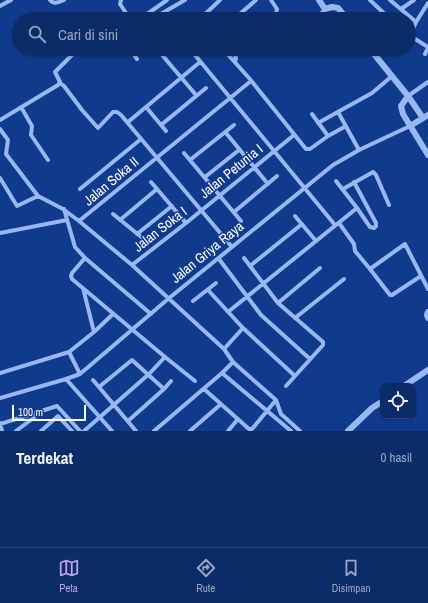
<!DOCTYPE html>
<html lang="id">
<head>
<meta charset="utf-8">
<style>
  body { margin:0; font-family:"Archivo Narrow",sans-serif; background:#1a3871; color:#f1f3f6 }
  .controls { position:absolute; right:12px; bottom:12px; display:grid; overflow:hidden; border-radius:8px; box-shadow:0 1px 3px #0004 }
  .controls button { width:36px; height:36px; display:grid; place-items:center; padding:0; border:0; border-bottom:1px solid #2c487d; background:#0c2c69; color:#f1f3f6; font:20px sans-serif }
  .scale { position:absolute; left:12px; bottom:10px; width:74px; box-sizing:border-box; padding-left:4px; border:2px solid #fff; border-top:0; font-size:11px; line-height:14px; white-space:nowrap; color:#fff; -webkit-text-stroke:3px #103b8c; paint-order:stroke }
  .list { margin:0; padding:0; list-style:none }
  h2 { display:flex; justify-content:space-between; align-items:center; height:52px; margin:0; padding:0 16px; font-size:17px }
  h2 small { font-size:13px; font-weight:400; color:#9aa7c0 }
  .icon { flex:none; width:22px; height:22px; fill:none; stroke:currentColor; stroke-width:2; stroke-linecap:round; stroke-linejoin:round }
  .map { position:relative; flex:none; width:428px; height:431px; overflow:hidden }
  .search { position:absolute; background:#0c2c69; box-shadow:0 1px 3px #0004; left:12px; right:12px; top:12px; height:44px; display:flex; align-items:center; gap:10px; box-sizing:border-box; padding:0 14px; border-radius:22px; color:#9aa7c0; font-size:15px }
  .sheet { height:116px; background:#0c2c69 }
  nav { display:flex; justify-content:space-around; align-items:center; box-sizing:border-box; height:56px; border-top:1px solid #2c487d; background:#0c2c69; font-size:11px; color:#9aa7c0 }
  nav a { display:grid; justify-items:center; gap:2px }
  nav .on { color:#bca0f2 }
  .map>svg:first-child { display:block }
</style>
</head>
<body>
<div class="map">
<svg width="428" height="431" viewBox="0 0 428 431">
  <rect width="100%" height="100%" fill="#103b8c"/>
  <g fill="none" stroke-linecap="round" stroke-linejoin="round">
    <path stroke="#97b8f2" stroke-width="4" d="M50,0C54,5 59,2 64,0
      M121,0L120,4L130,19
      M370,0L390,19
      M390,0L416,22
      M0,6L11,0
      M401,9L414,0
      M161,14L165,19
      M140,19L167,0
      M152,19L185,0
      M200,19L220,0
      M234,19L256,0
      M269,19L276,14L277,9L271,0
      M318,19L319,16L325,9
      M409,35L428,47
      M410,36L416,22L428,3
      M92,49L97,52L102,49
      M130,49L137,59
      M157,49L196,95
      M190,49L335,225
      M223,49L249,78L306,149H310L328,136L346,126
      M233,49L236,58L235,62
      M334,49L335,51
      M425,54L428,48
      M375,56L383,49
      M60,83L64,86L82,110L98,128L113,112H117L121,115L232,247
      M408,96L428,82
      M21,107L32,126L31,135L48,160
      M146,107L166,131
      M338,112L359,150
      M312,114L328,136
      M0,120L58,85L60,82L55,72L78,49
      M128,122L200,62
      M318,123L372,93L392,76
      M161,125L206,88
      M0,129L8,140L6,154L38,196L63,209L79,221L132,265L224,349L233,362L222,373L291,431
      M226,133L268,184
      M184,153L241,221
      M190,160L234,125
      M205,177L239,150
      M0,178L17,206L38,196
      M336,181L357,208L370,227L374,228L376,226V223L354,182
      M151,182L186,223
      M80,189L141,139
      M343,189L373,172L376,175L389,205
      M64,209L75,247L85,258L151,314
      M234,212L277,176
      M113,214L145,240
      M295,216L316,241
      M120,220L157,189
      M79,221L251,81
      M339,223L354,244L355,251L370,269L390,295H392L421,276
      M0,233L67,220
      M137,234L172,206
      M85,258L72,273L71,276L72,279L165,357L195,381
      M244,258L278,303L323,342V345L286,386
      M219,259L261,315L310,359
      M132,265L186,223L294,135
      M250,266L302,224
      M370,269L405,244L428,289
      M83,288L94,332
      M208,290L243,328L295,376
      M193,301L216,283
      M278,303L320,268
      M228,312L357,208
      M295,318L344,279
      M224,349L243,328
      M69,352L80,374
      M233,362L276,400L281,414L300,431
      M0,373L69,352L94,332L113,314
      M66,379L112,431
      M93,380L136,431
      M99,387L132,360L164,389
      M204,389L249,429H252L276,400
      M0,398L66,379L80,374L168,299L333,165L359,150L410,126
      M128,421L164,389L171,381
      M0,423L2,431
      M0,424L57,406L80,431
      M16,431L40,413
      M41,431L58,416L72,431
      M84,431L149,374L165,357
      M154,431L222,373
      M190,431L221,404
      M228,431L238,419"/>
    <path stroke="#97b8f2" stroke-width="6" d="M319,0L325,9L332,7L338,8L347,19
      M370,49L408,96L423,118
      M408,96L401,106L403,114L428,155
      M410,126L428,115
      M428,312L427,315L428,318
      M404,386L428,370
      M348,431L372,408L383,401"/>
  </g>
  <g text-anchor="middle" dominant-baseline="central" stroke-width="3" stroke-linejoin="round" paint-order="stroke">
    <g font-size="14" fill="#fff" stroke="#103b8c">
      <text transform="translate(231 171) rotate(-39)">Jalan Petunia I</text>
      <text transform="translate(111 181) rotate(-40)">Jalan Soka II</text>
      <text transform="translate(160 229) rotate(-38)">Jalan Soka I</text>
      <text transform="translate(207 252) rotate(-39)">Jalan Griya Raya</text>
    </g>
  </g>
</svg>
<div class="controls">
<button><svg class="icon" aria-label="locate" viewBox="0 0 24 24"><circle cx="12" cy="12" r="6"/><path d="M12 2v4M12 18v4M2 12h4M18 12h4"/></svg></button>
</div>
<div class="scale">100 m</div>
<div class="search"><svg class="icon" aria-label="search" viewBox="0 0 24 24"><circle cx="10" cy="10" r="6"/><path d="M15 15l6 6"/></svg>Cari di sini</div>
</div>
<section class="sheet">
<h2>Terdekat<small>0 hasil</small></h2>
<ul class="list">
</ul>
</section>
<nav>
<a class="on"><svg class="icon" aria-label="map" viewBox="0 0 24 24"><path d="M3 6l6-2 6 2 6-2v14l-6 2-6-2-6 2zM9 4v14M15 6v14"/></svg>Peta</a>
<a><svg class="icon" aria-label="directions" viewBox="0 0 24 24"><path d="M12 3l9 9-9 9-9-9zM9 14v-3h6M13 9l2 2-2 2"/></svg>Rute</a>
<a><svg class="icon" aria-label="saved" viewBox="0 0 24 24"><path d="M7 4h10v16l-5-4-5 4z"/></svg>Disimpan</a>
</nav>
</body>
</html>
